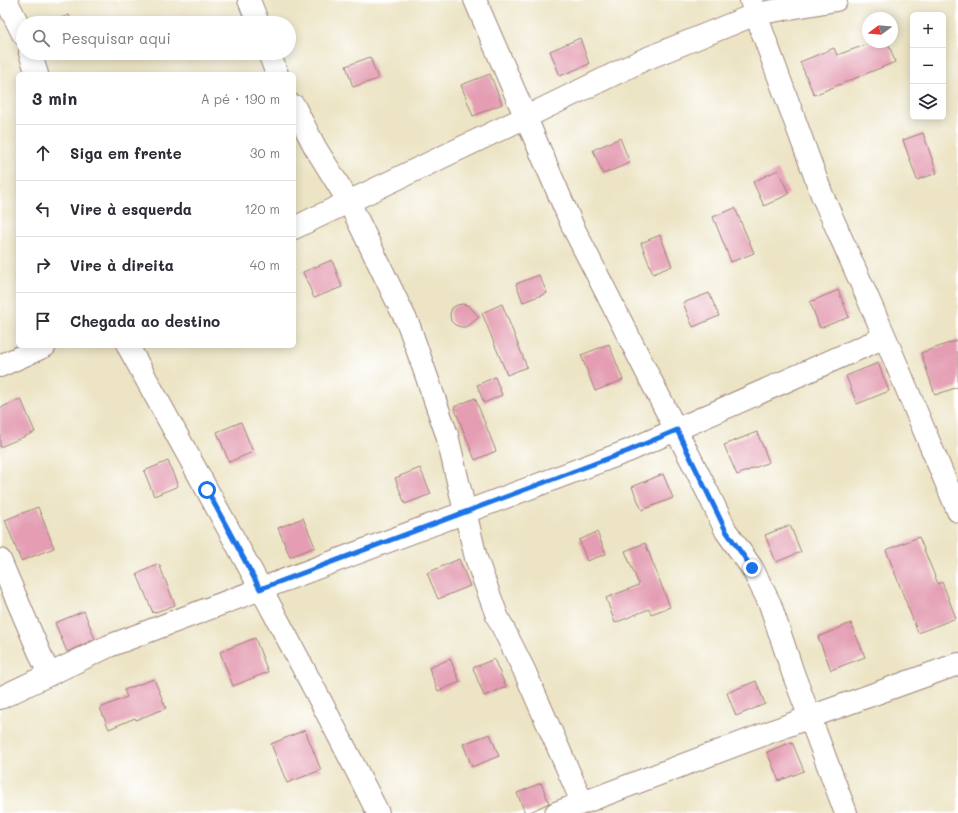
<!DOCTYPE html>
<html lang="pt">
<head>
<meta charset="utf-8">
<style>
  body { margin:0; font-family:Mali,sans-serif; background:#f7f7f7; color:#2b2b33 }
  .controls { position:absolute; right:12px; top:12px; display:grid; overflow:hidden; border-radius:6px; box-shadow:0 2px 10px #0003 }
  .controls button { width:36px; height:36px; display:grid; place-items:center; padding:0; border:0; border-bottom:1px solid #e1e1e2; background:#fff; color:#2b2b33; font:20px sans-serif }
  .compass { position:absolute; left:862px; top:12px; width:36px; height:36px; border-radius:50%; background:#fff; box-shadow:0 2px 10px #0003; rotate:254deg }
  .stop { position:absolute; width:12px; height:12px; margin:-9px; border:3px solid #1a73e8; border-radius:50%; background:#fff }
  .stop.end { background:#1a73e8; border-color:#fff; box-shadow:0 1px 4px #0008 }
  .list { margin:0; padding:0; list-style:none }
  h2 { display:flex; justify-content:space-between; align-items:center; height:52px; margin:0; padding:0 16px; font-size:17px }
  h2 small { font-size:13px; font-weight:400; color:#7c7c81 }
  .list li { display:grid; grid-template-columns:26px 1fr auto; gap:12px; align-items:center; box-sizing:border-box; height:56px; padding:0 16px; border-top:1px solid #e1e1e2 }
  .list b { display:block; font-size:15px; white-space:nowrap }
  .list em { font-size:13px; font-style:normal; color:#7c7c81 }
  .icon { flex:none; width:22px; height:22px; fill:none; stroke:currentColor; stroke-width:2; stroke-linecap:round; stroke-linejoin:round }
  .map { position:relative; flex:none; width:958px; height:813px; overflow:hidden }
  .search { position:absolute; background:#fff; box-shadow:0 2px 10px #0003; left:16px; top:16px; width:280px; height:44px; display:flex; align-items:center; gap:10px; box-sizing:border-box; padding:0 14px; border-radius:22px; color:#7c7c81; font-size:15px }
  .panel { position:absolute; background:#fff; box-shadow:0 2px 10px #0003; left:16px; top:72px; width:280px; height:276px; border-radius:6px }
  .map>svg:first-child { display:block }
</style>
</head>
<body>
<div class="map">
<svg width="958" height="813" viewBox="0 0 958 813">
  <rect width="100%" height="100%" fill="#fff"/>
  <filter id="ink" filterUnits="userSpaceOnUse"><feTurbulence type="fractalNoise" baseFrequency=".025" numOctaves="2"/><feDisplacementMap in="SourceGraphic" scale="8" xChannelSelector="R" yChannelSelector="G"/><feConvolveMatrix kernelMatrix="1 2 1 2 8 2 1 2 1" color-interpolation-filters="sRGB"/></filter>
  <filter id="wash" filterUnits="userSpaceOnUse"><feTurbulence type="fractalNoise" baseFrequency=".012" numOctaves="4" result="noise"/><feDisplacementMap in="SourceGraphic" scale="16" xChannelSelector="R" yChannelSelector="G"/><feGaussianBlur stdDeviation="0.9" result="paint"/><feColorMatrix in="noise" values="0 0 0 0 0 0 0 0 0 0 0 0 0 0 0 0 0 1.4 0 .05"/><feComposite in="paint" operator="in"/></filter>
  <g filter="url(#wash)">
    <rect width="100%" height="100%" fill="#ece4c4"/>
    <g id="blocks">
      <path fill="#e49db2" d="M69,15L72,23H48Z
        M580,38L589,64L560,76L550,51Z
        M874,42H888L895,62L814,95L800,62L834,48L837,55Z
        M370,57L378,79L353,87L346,66Z
        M490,74L502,104L473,116L461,85Z
        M923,133L937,173L917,180L903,140Z
        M620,138L630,163L603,174L593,150Z
        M778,170L789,194L764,206L753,182Z
        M735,208L754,253L731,262L713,217Z
        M660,235L672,266L653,274L641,243Z
        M332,260L342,287L314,298L303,272Z
        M539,275L547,293L523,302L516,284Z
        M838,290L849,317L820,328L810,302Z
        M709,293L719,316L693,327L683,303Z
        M463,304L469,306L479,317L467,327H461L455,325L451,321L450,314L452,308L457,305Z
        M502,304L527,367L507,375L482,313Z
        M958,340V387L935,395L921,353Z
        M609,344L623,380L595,391L581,355Z
        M878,363L889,391L857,404L846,376Z
        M495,377L502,395L484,403L477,385Z
        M475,398L496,451L475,460L454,407Z
        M21,399L35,432L0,447V408Z
        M241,422L253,452L229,462L217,432Z
        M757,432L769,462L737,475L724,445Z
        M168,461L178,486L154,496L144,471Z
        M420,468L431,494L405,504L395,478Z
        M663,474L673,498L642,510L632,487Z
        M38,507L54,548L21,561L5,520Z
        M303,518L315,547L290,557L278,528Z
        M790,525L801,552L776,562L765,535Z
        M597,532L606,554L587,561L579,540Z
        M919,537L938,584L942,582L956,618L918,633L886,550Z
        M645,543L670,607L651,614L649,609L615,623L606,598L639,585L625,551Z
        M459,559L470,586L438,599L427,573Z
        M159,564L175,605L153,613L137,574Z
        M84,611L95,639L67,652L55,623Z
        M851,623L865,657L831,670L818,637Z
        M255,638L268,672L233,686L220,652Z
        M450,659L460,682L438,691L429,668Z
        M494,659L506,687L484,696L473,668Z
        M154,679L166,708L136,720L135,718L109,729L100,708L127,697L124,690Z
        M756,681L765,704L736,716L727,693Z
        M305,730L321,770L287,783L271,744Z
        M490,734L499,756L472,767L463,744Z
        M792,742L804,771L779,781L767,752Z
        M541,783L549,803L528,813H525L517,793Z"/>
    </g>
  </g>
  <g filter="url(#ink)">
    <use href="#blocks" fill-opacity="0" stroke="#9b8278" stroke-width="1"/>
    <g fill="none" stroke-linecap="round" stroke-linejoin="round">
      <g stroke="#9b8278" stroke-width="24">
        <path id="street" d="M6,0L23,34
          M249,0L258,23
          M475,0L573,227L709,495L726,531L752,568L770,604L793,673L846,813
          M751,1L822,195L885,337L958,511
          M30,53L37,74
          M269,53L277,74
          M294,106L315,147L349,202L409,326L447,435L476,558L497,616L524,670L582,802
          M294,228L526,117L643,60L756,14L836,0
          M128,346C213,501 299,655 378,813
          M0,366L45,346
          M0,560L49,675
          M0,698L109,646L628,451L885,337
          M556,813L810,717L958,664"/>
      </g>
      <use href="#street" stroke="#fff" stroke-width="22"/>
    </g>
  </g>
  <g fill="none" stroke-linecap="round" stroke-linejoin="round" filter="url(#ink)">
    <path stroke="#1a73e8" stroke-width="5" d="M207,490L260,589L628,451L677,430L726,531L752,568"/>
  </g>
</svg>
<div class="controls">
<button>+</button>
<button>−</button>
<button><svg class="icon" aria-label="layers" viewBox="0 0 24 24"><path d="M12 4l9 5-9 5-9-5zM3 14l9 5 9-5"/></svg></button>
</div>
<svg class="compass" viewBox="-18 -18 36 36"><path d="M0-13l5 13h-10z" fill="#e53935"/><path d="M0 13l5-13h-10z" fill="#7c7c81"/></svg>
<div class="stop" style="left:207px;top:490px"></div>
<div class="stop end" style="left:752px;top:568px"></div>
<div class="search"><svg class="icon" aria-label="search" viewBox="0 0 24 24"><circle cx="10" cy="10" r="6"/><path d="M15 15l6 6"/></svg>Pesquisar aqui</div>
<section class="panel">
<h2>3 min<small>A pé · 190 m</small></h2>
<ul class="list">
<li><svg class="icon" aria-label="ahead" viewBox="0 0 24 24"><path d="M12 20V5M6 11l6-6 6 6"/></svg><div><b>Siga em frente</b></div><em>30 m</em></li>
<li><svg class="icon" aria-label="left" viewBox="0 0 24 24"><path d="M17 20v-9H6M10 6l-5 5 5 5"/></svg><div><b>Vire à esquerda</b></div><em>120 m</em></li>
<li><svg class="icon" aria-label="right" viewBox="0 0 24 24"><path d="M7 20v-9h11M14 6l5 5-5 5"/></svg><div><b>Vire à direita</b></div><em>40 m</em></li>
<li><svg class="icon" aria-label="arrive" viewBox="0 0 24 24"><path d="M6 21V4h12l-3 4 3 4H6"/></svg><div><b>Chegada ao destino</b></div></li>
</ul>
</section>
</div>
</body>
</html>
